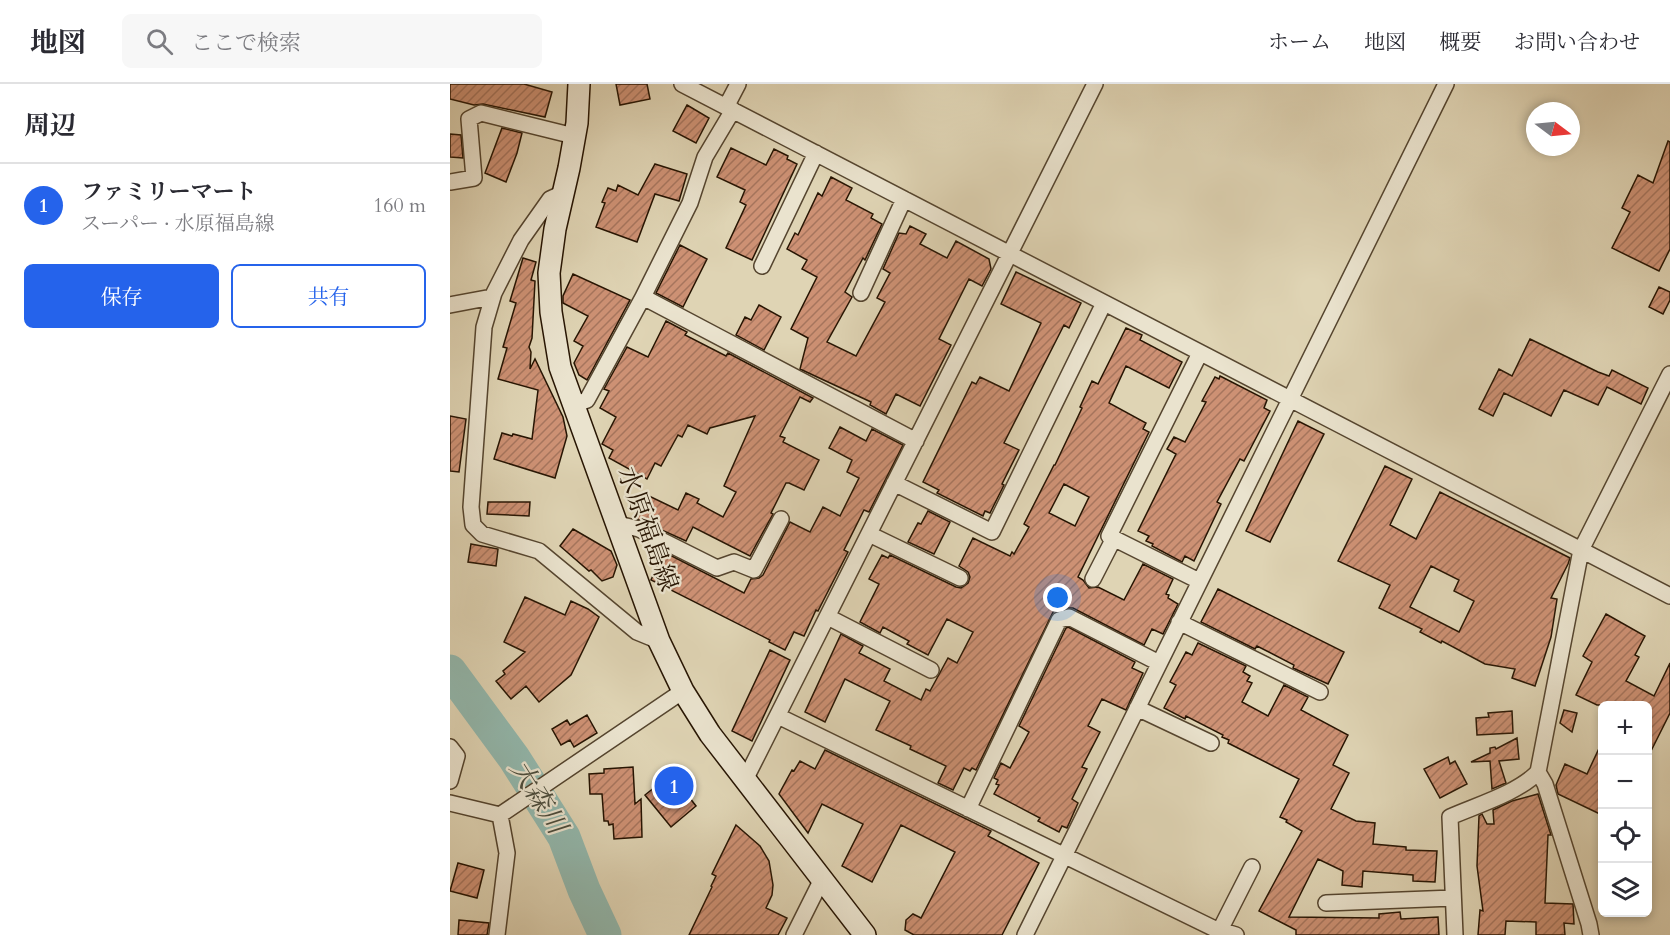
<!DOCTYPE html>
<html lang="ja">
<head>
<meta charset="utf-8">
<style>
  body { margin:0; font-family:Cardo,"Noto Serif JP",serif; background:#f7f7f7; color:#2b2b33 }
  .controls { position:absolute; right:18px; bottom:18px; display:grid; overflow:hidden; border-radius:9px; box-shadow:0 3px 9px #0003 }
  .controls button { width:54px; height:54px; display:grid; place-items:center; padding:0; border:0; border-bottom:2px solid #e1e1e2; background:#fff; color:#2b2b33; font:30px sans-serif }
  .compass { position:absolute; left:1076px; top:18px; width:54px; height:54px; border-radius:50%; background:#fff; box-shadow:0 3px 9px #0003; rotate:106deg }
  .you { position:absolute; left:608px; top:514px; width:21px; height:21px; margin:-15px; border:4px solid #fff; border-radius:50%; background:#1a73e8; box-shadow:0 0 0 9px #1a73e833 }
  .badge { display:grid; place-items:center; width:39px; height:39px; border-radius:50%; background:#2563eb; color:#fff; font-size:20px; font-weight:700 }
  .pin { position:absolute; translate:-50% -50%; border:3px solid #fff; box-shadow:0 2px 6px #0006 }
  .list { margin:0; padding:0; list-style:none }
  h2 { display:flex; justify-content:space-between; align-items:center; height:78px; margin:0; padding:0 24px; font-size:26px }
  h2 small { font-size:20px; font-weight:400; color:#7c7c81 }
  .list li { display:grid; grid-template-columns:39px 1fr auto; gap:18px; align-items:center; box-sizing:border-box; height:84px; padding:0 24px; border-top:2px solid #e1e1e2 }
  .list b { display:block; font-size:22px; white-space:nowrap }
  .list p { margin:0; font-size:20px; white-space:nowrap; color:#7c7c81 }
  .list em { font-size:20px; font-style:normal; color:#7c7c81 }
  .actions { display:flex; gap:12px; padding:18px 24px }
  .actions a { flex:1; padding:14px 0; border:2px solid #2563eb; border-radius:9px; text-align:center; font-size:21px; color:#2563eb }
  .actions .main { background:#2563eb; color:#fff }
  .icon { flex:none; width:33px; height:33px; fill:none; stroke:currentColor; stroke-width:2; stroke-linecap:round; stroke-linejoin:round }
  .map { position:relative; flex:none; width:1220px; height:851px; overflow:hidden }
  header { display:flex; align-items:center; gap:36px; box-sizing:border-box; height:84px; padding:0 30px; background:#fff; border-bottom:2px solid #e1e1e2 }
  header strong { font-size:28px }
  nav { display:flex; gap:33px; margin-inline-start:auto; font-size:21px }
  .search { width:420px; height:54px; background:#f7f7f7; display:flex; align-items:center; gap:15px; box-sizing:border-box; padding:0 21px; border-radius:9px; color:#7c7c81; font-size:22px }
  main { display:flex }
  aside { flex:1; background:#fff }
  .map>svg:first-child { display:block }
</style>
</head>
<body>
<header>
<strong>地図</strong>
<div class="search"><svg class="icon" aria-label="search" viewBox="0 0 24 24"><circle cx="10" cy="10" r="6"/><path d="M15 15l6 6"/></svg>ここで検索</div>
<nav><a>ホーム</a><a>地図</a><a>概要</a><a>お問い合わせ</a></nav>
</header>
<main>
<aside>
<h2>周辺<small></small></h2>
<ul class="list">
<li><span class="badge">1</span><div><b>ファミリーマート</b><p>スーパー · 水原福島線</p></div><em>160 m</em></li>
</ul>
<div class="actions"><a class="main">保存</a><a>共有</a></div>
</aside>
<div class="map">
<svg width="1220" height="851" viewBox="0 0 1220 851">
  <defs>
    <pattern id="building-hatch" width="6" height="6" patternUnits="userSpaceOnUse" patternTransform="scale(1.5)"><rect width="6" height="6" fill="#cd9174"/><path d="M-1 1l2-2M0 6l6-6M5 7l2-2" fill="none" stroke="#a6755d"/></pattern>
  </defs>
  <rect width="100%" height="100%" fill="#dfd4b4"/>
  <filter id="stains"><feTurbulence type="fractalNoise" baseFrequency=".00333" numOctaves="4"/><feColorMatrix values="0 0 0 0 .2 0 0 0 0 .09 0 0 0 0 .02 0 0 0 .5 -.17"/></filter>
  <radialGradient id="worn" r=".72"><stop offset=".6" stop-color="#630" stop-opacity="0"/><stop offset="1" stop-color="#630" stop-opacity=".3"/></radialGradient>
  <g fill="none" stroke-linecap="round" stroke-linejoin="round">
    <path stroke="#93b8ad" stroke-width="33" d="M0,587L64,674L114,753L134,806L155,851"/>
  </g>
  <path fill="url(#building-hatch)" stroke="#271503" stroke-width="1.5" fill-rule="evenodd" d="M0,0H74L102,8L95,33L33,20L24,21L0,15Z
    M166,0H197L200,15L170,21Z
    M237,21L259,34L246,59L223,47Z
    M52,44L72,49L67,69L56,98L35,89Z
    M0,50L11,51L13,74L0,73Z
    M1218,57L1220,58V165L1209,187L1162,164L1180,128L1172,124L1188,91L1203,99Z
    M281,64L316,81L324,65L338,72L337,75L347,80L302,176L276,164L296,121L290,118L295,106L267,93Z
    M205,80L237,90L229,117L205,110L187,158L146,143L155,119L152,118L158,104L166,107L168,101L188,111Z
    M381,93L402,104L396,116L423,130L421,134L432,140L415,176L413,174L395,208L402,213L377,258L406,272L435,218L427,214L440,189L433,185L449,149L456,150L460,142L476,150L470,160L497,174L506,157L539,175L541,185L532,202L519,195L489,255L501,261L470,322L446,310L436,330L420,321L421,318L350,285L358,254L341,245L367,193L352,185L357,176L337,165L345,149L348,151L368,109L372,112Z
    M230,161L257,175L233,223L206,209Z
    M73,174L86,178L81,196L85,197L82,254L79,263L81,268L80,285L85,275L113,333L117,352L105,394L44,375L52,349L62,352L63,350L82,355L88,306L48,295L57,264L53,263L66,219L60,217Z
    M566,188L631,219L619,244L614,241L554,359L569,366L552,400L554,401L540,429L535,427L533,432L487,409L489,406L473,398L522,298L526,300L530,293L559,307L591,239L551,220Z
    M123,190L180,216L137,296L129,291L124,279L133,262L124,257L138,232L113,219V212Z
    M1209,203L1220,208V216L1213,230L1199,223Z
    M309,221L331,233L314,266L286,251L295,233L301,236Z
    M216,237L237,248L235,251L276,272L278,269L363,314L360,318L350,313L330,352L335,354L333,358L369,376L354,406L339,399H336L321,429L323,430L300,472L243,443L236,457L185,434L197,411L228,426L236,409L249,415L247,419L273,433L286,408L274,402L305,332L260,344L257,350L238,341L232,353L228,351L211,382L205,379L197,395L159,374L163,366L152,360L166,333L150,324L159,307L154,305L177,263L198,273Z
    M676,244L692,251L690,256L732,278L719,304L676,282L659,319L696,339L693,345L699,348L628,493L633,496L639,504L648,503L674,516L693,480L723,495L716,510L719,511L718,514L728,520L713,550L702,545L694,561L623,524H616L603,528L526,686L522,684L520,687L514,684L503,706L488,699L496,682L460,665L461,662L426,646L440,617L395,595L375,638L355,628L391,550L413,562L409,569L440,585L434,597L471,616L476,605L480,607L498,574L507,579L523,548L497,535L478,571L457,560L459,557L433,543L430,549L410,538L429,500L419,495L432,471L438,474L440,471L506,503L511,504L518,499L520,493L518,488L509,482L523,454L560,472L562,468L564,470L579,443L574,440L604,381H605L632,324L630,323L642,297L648,300ZM614,400L639,413L625,442L599,429Z
    M1080,255L1148,288L1159,292L1162,286L1198,304L1191,320L1157,303L1148,321L1114,306L1101,332L1054,309L1043,332L1029,325L1049,285L1062,292Z
    M770,292L817,316L814,324L820,327L794,377L790,375L767,418L771,420L744,477L735,472L732,478L702,462L703,460L696,457L699,452L688,447L726,370L717,365L724,353L735,358L756,318L752,317L765,293L769,295Z
    M0,332L16,335L9,388L0,387Z
    M848,337L874,350L820,458L796,447Z
    M390,343L416,357L422,345L453,361L419,428L414,426L394,466L398,468L368,527L366,526L354,552L344,548L335,566L319,558L320,556L201,496L214,468L294,509L301,495L309,494L313,491L340,438L360,448L373,423L390,432L409,394L397,388L402,376L379,364Z
    M935,382L962,395L940,441L966,455L990,408L1120,474L1118,480L1101,514L1107,515L1101,553L1085,602L1062,594L1065,585L1035,580L992,557L991,559L970,548L972,545L929,524L940,501L888,477ZM981,482L1009,496L1004,507L1024,517L1009,548L960,523Z
    M38,418H80L79,432L37,430Z
    M478,427L500,438L484,470L458,458L468,439L471,440Z
    M123,445L161,467L167,481L163,493L152,497L141,486L139,487L110,462Z
    M21,460L48,465L46,482L18,478Z
    M768,505L894,568L878,600L843,584L844,581L807,562L805,565L751,538Z
    M75,513L115,531L121,517L138,525L149,533L121,591L89,618L76,602L61,615L46,597L55,590L53,587L75,568L54,558Z
    M1156,530L1195,552L1185,571L1189,573L1176,597L1204,612L1220,579V629L1197,675V621H1147L1126,611L1142,578L1133,572Z
    M618,543L685,578L682,584L693,589L676,626L652,615L638,642L650,648L632,683L637,685L622,715L628,719L617,744L612,742L609,748L588,737L590,734L544,710L549,701L546,700L548,696L544,694L551,679L560,684L579,648L569,642L616,544Z
    M748,559L796,582L793,588L800,592L797,597L802,599L792,618L818,632L834,601L858,613L851,626L898,651L883,681L899,689L881,725L906,737L925,739L923,760L956,763V766L987,767L985,798L963,797V791L913,787L912,803L892,801L893,787L868,775L839,833L929,834V830L950,828L951,835L988,833L989,851H846V846L809,827L852,747L836,738L837,736L830,733L849,695L778,659L779,656L772,653L773,651L736,632L735,635L714,624L726,601L720,598L736,568L742,571Z
    M320,566L340,576L302,657L282,647Z
    M1114,626L1127,629L1122,648L1110,639Z
    M1062,627L1063,649L1027,651L1026,634L1039,633L1038,629Z
    M137,631L147,649L124,663L120,656L111,661L102,645L117,636L120,641Z
    M1067,654L1069,675L1049,677L1056,699L1042,705L1040,677L1021,678L1040,669V664L1045,663L1046,665Z
    M1152,658V731L1108,710L1106,701L1115,680L1137,690Z
    M375,666L541,747L538,752L589,779L552,851H464L455,846L456,836L463,830L471,834L505,768L451,741L422,798L392,782L413,740L372,720L358,749L329,710L342,686L344,687L350,677L365,685Z
    M998,673L1000,680L1005,677L1017,700L990,714L974,685Z
    M183,683L185,720L191,715L192,753L164,755L163,740L159,741L158,737H154L152,710H140L139,690L154,689V685Z
    M221,690L246,722L221,743L195,711Z
    M1088,710L1101,751H1098L1095,819L1123,820L1124,840L1114,839L1115,851H1086V838L1056,837L1055,851H1028L1030,826L1033,827L1027,782L1029,732L1032,730L1037,740H1044L1043,726L1062,717Z
    M286,741L310,762L319,777L323,801L322,811L316,824L337,834L328,851H239L262,803L261,802L266,792L262,790Z
    M8,779L34,786L27,814L0,807Z
    M9,836L39,839L37,851H8Z"/>
  <g fill="none" stroke-linecap="round" stroke-linejoin="round">
    <g stroke="#55452f" stroke-width="18">
      <path id="street" d="M232,0L1220,512
        M276,23L288,0
        M283,26L255,73L240,119L193,213L466,357
        M0,98L24,94L19,35L31,29L124,52
        M113,109L100,115L71,156L44,209L34,243L21,423L23,441L32,450L89,467L187,548L209,557
        M312,182L366,69
        M411,209L454,115
        M0,221L42,213
        M124,321L137,316L193,213
        M444,399L542,448L654,219
        M168,440L189,445L267,484L284,478L304,486L331,435
        M419,450L510,494
        M643,495L664,454
        M749,497L659,452L750,269
        M378,533L481,586
        M729,538L870,608
        M687,624L761,659
        M328,632L763,844L786,851
        M0,663L7,672L0,697
        M295,696L645,0
        M0,719L50,731L233,607
        M518,725L609,536L619,533L709,579
        M876,819L1003,814
        M770,846L802,783
        M47,851L57,769L50,731
        M344,851L372,795
        M575,851L996,0
        M1005,851L1000,733C1027,721 1068,709 1088,688
        M1141,851L1139,840L1095,700L1088,688L1131,466L1220,290"/>
    </g>
    <g stroke="#271503" stroke-width="24">
      <path id="secondary" d="M129,0L127,39L119,84L105,145L99,189L101,228L110,283L209,557L233,607L260,650L415,851"/>
    </g>
    <use href="#street" stroke="#eae3ce" stroke-width="15"/>
    <use href="#secondary" stroke="#eae3ce" stroke-width="21"/>
  </g>
  <g text-anchor="middle" dominant-baseline="central" stroke-width="4.5" stroke-linejoin="round" paint-order="stroke">
    <g font-size="26" fill="#271503" stroke="#eae3ce">
      <text transform="translate(198 445) rotate(70)">水原福島線</text>
    </g>
    <g font-size="27" font-style="italic" fill="#4d4e3e" stroke="#eae3ce">
      <text transform="translate(88 713) rotate(58)">大森川</text>
    </g>
  </g>
  <rect width="100%" height="100%" filter="url(#stains)"/>
  <rect width="100%" height="100%" fill="url(#worn)"/>
</svg>
<div class="controls">
<button>+</button>
<button>−</button>
<button><svg class="icon" aria-label="locate" viewBox="0 0 24 24"><circle cx="12" cy="12" r="6"/><path d="M12 2v4M12 18v4M2 12h4M18 12h4"/></svg></button>
<button><svg class="icon" aria-label="layers" viewBox="0 0 24 24"><path d="M12 4l9 5-9 5-9-5zM3 14l9 5 9-5"/></svg></button>
</div>
<svg class="compass" viewBox="-18 -18 36 36"><path d="M0-13l5 13h-10z" fill="#e53935"/><path d="M0 13l5-13h-10z" fill="#7c7c81"/></svg>
<div class="you"></div>
<div class="pin badge" style="left:224px;top:702px">1</div>
</div>
</main>
</body>
</html>
